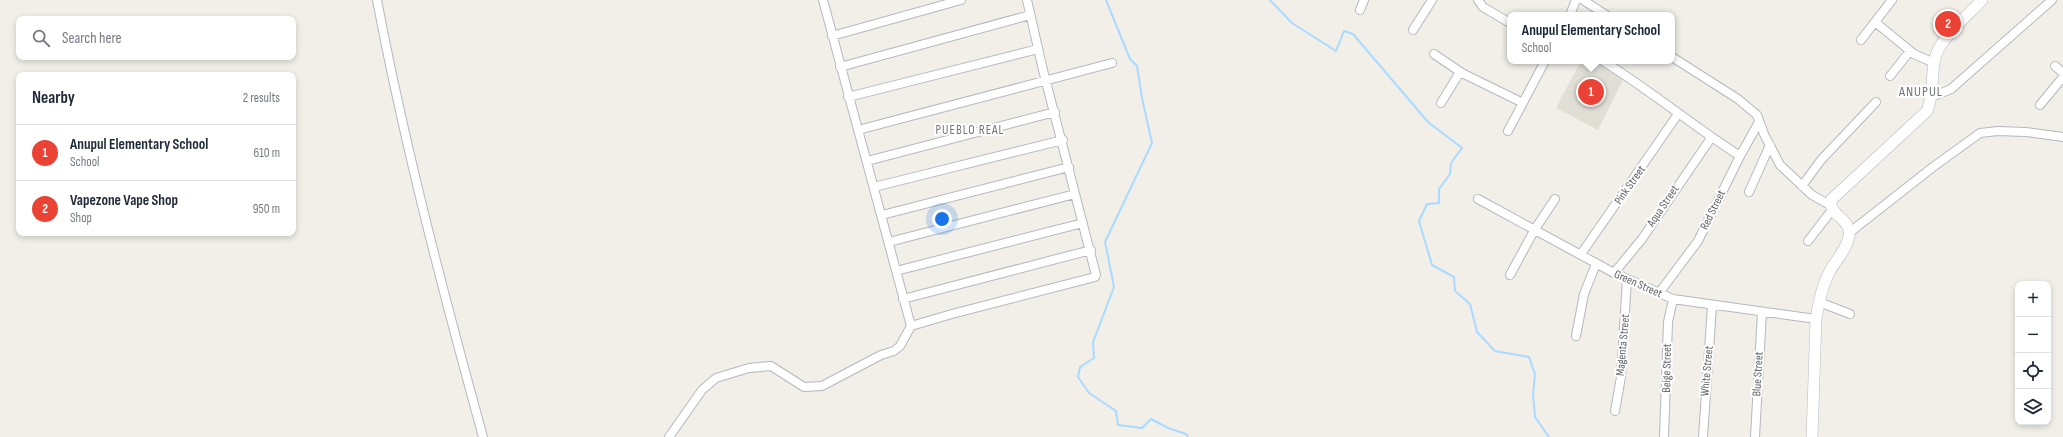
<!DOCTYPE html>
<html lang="en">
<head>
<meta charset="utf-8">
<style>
  body { margin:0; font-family:"Sofia Sans Condensed",sans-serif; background:#f2f2f3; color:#1f2937 }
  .controls { position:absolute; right:12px; bottom:12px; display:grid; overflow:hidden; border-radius:8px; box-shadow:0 2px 6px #0003 }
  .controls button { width:36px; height:36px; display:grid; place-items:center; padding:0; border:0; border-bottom:1px solid #e0e1e3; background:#fff; color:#1f2937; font:20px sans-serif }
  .you { position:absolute; left:942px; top:219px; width:14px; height:14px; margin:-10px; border:3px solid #fff; border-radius:50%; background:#1a73e8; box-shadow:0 0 0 6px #1a73e833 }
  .badge { display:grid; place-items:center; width:26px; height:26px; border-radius:50%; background:#ea4335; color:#fff; font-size:13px; font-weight:700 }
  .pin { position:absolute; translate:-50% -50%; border:2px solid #fff; box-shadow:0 1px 4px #0006 }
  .popup { position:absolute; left:1507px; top:12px; width:168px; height:52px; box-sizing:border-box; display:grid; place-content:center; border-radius:8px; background:#fff; filter:drop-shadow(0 1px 3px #0005); font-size:13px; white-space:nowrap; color:#747a83 }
  .popup b { font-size:15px; color:#1f2937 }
  .popup::after { content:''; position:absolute; left:50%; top:100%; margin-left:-8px; border:8px solid transparent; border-top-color:#fff }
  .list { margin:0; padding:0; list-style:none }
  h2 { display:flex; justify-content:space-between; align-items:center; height:52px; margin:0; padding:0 16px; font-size:17px }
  h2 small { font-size:13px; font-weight:400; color:#747a83 }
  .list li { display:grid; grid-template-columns:26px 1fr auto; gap:12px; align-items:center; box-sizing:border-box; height:56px; padding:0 16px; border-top:1px solid #e0e1e3 }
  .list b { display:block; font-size:15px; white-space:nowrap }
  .list p { margin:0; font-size:13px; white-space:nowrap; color:#747a83 }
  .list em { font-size:13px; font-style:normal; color:#747a83 }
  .icon { flex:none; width:22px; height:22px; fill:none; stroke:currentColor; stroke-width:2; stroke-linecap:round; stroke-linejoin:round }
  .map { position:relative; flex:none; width:2063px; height:437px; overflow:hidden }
  .search { position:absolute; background:#fff; box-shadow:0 2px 6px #0003; left:16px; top:16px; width:280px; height:44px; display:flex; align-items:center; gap:10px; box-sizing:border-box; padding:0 14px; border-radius:8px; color:#747a83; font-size:15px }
  .panel { position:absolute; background:#fff; box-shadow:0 2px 6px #0003; left:16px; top:72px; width:280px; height:164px; border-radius:8px }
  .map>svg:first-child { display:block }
</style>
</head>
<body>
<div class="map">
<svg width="2063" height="437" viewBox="0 0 2063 437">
  <rect width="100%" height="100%" fill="#f1efe8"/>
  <path fill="#e1ded6" d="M1581,61H1599L1625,76L1598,130L1556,108Z"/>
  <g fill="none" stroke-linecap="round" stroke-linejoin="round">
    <path stroke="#aadaff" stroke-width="2" d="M1106,0L1130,59L1137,66L1142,98L1152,143L1105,242L1114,287L1093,342L1094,358L1080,367L1078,377L1089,393L1116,411L1118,425L1142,428L1151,419L1168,428L1186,434L1188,437
      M1270,0L1292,23L1336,51L1344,31L1353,34L1428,122L1462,148L1451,163L1450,174L1439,189V203L1427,204L1419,221L1432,265L1454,277L1455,291L1470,304L1477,332L1495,351L1529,357L1535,374L1533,394L1535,417L1549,437"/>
    <g stroke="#b5b8bc" stroke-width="10">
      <path id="street" d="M377,0C405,147 443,292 483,437
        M823,0L911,326L952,314L1095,277L1096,275L1043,70L1027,0
        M1478,0L1483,7L1510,23
        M1583,0L1606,15
        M1360,10L1364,0
        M1570,15L1576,0
        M1875,22L1914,54L1934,63
        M1413,30L1432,0
        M832,36L961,0
        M1861,40L1892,0
        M1434,54L1462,73L1523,103
        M1672,57L1738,99L1757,115L1764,134L1780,165L1812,195L1830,205
        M1603,61C1650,90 1693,126 1740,156
        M2055,66L2063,73
        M840,67L1030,15
        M1890,76L1910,51
        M848,97L1038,49
        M1932,97L1951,89L2052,0
        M1441,103L1460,72
        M2040,105L2063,77
        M858,130L1112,63
        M1508,131L1545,61
        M867,161L1055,112
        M1802,186L1821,160L1876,102
        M874,187L1063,140
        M1749,192L1770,145
        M1478,199L1614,273L1673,299L1816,319
        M882,215L1069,167
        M1849,233L1933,167L1980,133L1998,131L2026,132L2063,137
        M1808,241L1832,210
        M889,242L1075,194
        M1581,254L1678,114
        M896,271L1083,223
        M1614,273L1642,239L1711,138
        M1510,275L1535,229L1555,199
        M1659,293L1698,241L1740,156L1759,122
        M903,299L1091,250
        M1819,302L1850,314
        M1576,336L1584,294L1596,264
        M1615,411L1621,377L1627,279
        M669,437L702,390L716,378L749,368L771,366L804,387L822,386L881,355L894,351L900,346L911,326
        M1664,437L1668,322L1673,299
        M1703,437L1712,306
        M1755,437L1762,312"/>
    </g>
    <g stroke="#b6babf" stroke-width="12">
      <path id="secondary" d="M1812,437L1816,319C1819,302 1822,286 1830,271C1836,260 1847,249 1849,236C1852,219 1828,215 1831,200L1927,111C1935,93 1930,73 1936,55C1942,37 1969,14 1982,0"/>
    </g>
    <use href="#street" stroke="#fff" stroke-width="8"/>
    <use href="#secondary" stroke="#fff" stroke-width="11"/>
  </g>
  <g text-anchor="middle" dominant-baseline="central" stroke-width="4" stroke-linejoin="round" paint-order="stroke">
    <g font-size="12" fill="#5f6368" stroke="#fff">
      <text transform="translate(1630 185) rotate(-55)">Pink Street</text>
      <text transform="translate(1663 206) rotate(-56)">Aqua Street</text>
      <text transform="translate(1713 210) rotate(-64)">Red Street</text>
      <text transform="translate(1638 284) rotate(24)">Green Street</text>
      <text transform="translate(1623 345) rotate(-85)">Magenta Street</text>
      <text transform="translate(1667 368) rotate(-89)">Beige Street</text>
      <text transform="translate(1707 371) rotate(-85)">White Street</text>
      <text transform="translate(1758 374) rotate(-87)">Blue Street</text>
    </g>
    <g font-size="13" letter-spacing="1" fill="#70757a" stroke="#fff">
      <text x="970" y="130">PUEBLO REAL</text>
    </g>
    <g font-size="14" letter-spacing="1" fill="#70757a" stroke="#fff">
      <text x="1921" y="91">ANUPUL</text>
    </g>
  </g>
</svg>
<div class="controls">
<button>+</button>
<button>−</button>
<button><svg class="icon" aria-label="locate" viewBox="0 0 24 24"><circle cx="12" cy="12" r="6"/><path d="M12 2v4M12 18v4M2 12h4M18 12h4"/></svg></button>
<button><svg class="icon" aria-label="layers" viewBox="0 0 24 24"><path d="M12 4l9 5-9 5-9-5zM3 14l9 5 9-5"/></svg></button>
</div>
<div class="you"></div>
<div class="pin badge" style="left:1591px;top:92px">1</div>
<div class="popup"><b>Anupul Elementary School</b>School</div>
<div class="pin badge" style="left:1948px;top:24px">2</div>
<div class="search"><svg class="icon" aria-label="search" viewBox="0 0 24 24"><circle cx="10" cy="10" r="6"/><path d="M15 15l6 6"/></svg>Search here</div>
<section class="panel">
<h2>Nearby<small>2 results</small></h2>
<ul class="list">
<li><span class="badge">1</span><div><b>Anupul Elementary School</b><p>School</p></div><em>610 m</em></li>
<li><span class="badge">2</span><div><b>Vapezone Vape Shop</b><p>Shop</p></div><em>950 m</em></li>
</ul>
</section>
</div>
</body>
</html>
